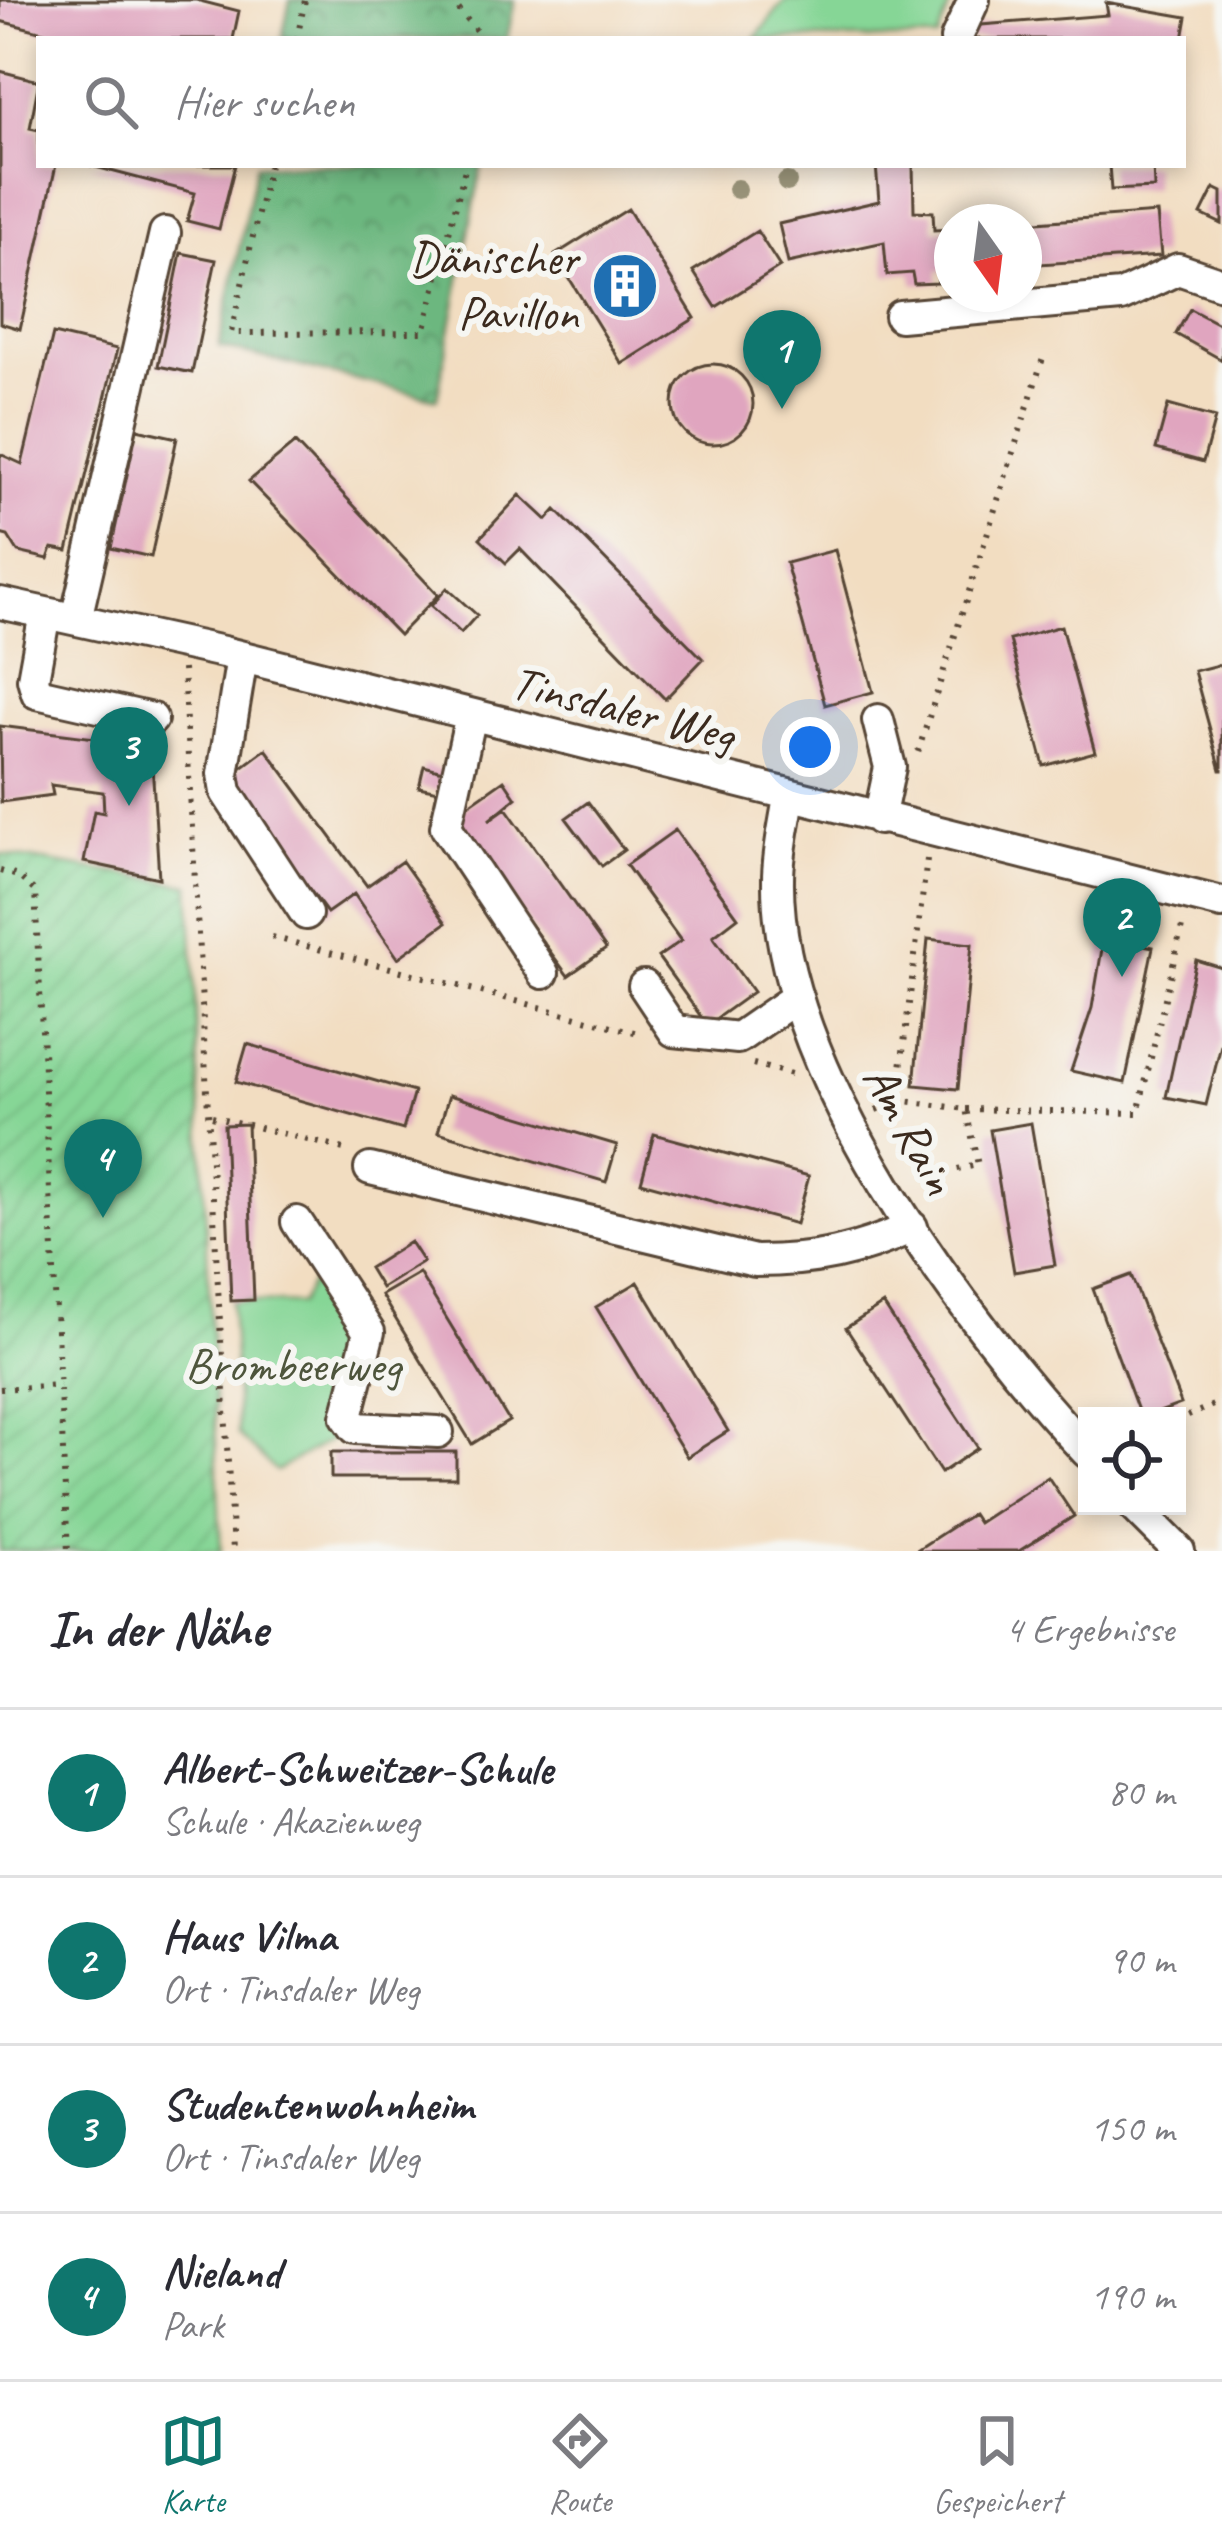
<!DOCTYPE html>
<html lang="de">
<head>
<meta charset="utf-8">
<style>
  body { margin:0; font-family:Caveat,sans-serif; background:#f2f2f3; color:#2b2b33 }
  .controls { position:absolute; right:36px; bottom:36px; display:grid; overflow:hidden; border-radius:0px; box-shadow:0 6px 18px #0003 }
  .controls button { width:108px; height:108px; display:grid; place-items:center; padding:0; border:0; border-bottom:3px solid #e1e1e2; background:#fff; color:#2b2b33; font:60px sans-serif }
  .compass { position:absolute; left:934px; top:204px; width:108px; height:108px; border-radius:50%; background:#fff; box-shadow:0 6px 18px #0003; rotate:166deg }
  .you { position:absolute; left:810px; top:747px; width:42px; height:42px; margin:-30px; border:9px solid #fff; border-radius:50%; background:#1a73e8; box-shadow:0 0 0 18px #1a73e833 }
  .badge { display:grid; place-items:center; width:78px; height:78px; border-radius:50%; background:#0f766e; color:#fff; font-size:39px; font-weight:700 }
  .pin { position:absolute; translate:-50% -99px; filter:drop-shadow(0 3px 6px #0008) }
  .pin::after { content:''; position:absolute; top:63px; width:42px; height:36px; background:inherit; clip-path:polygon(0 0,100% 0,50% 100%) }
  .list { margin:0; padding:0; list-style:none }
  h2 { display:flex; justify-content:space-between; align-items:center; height:156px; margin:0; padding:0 48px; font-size:51px }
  h2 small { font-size:39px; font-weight:400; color:#7c7c81 }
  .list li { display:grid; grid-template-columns:78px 1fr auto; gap:36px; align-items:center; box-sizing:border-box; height:168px; padding:0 48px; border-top:3px solid #e1e1e2 }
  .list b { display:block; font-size:45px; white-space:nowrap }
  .list p { margin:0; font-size:39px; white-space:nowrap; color:#7c7c81 }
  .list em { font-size:39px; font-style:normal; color:#7c7c81 }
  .icon { flex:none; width:66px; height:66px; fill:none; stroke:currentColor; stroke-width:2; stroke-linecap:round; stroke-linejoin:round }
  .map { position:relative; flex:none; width:1222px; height:1551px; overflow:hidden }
  .search { position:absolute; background:#fff; box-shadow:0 6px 18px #0003; left:36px; right:36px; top:36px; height:132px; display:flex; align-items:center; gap:30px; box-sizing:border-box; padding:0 42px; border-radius:0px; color:#7c7c81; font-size:45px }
  .sheet { height:828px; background:#fff }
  nav { display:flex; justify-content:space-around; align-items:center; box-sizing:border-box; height:168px; border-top:3px solid #e1e1e2; background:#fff; font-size:33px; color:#7c7c81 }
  nav a { display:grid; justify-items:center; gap:6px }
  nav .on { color:#0f766e }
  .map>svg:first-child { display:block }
</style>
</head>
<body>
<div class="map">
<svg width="1222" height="1551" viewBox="0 0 1222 1551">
  <defs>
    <pattern id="forest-crowns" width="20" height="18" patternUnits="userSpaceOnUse" patternTransform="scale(3)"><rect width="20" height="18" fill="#6cb77f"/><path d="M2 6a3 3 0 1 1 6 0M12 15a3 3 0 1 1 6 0" fill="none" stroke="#5a9567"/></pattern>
    <pattern id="garden-furrows" width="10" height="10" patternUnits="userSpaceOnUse" patternTransform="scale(3)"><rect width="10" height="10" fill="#86d696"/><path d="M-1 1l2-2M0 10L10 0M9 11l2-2" fill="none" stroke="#75b881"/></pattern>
  </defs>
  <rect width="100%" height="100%" fill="#f6f6f2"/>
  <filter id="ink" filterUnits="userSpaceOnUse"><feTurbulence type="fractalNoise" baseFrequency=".00833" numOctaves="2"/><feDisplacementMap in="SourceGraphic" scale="24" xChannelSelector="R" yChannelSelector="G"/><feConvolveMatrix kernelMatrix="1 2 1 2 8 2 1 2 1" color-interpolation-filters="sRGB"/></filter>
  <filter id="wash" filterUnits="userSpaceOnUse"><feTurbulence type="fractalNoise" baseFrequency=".004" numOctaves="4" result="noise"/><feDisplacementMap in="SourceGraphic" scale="48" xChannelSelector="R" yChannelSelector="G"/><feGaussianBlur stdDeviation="2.7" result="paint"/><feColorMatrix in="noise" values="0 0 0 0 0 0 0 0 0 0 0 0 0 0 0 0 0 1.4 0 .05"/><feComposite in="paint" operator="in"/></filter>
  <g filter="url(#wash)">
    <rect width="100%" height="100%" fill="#f2ddc1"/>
    <path fill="url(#forest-crowns)" stroke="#54704e" stroke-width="3" d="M290,0H515L507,39H282Z
      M256,165H482L437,399L219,347Z"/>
    <path fill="#86d696" stroke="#60805a" stroke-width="3" d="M785,0H952L937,39H755Z
      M322,1265L361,1338L332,1439L276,1471L238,1435L231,1301L299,1304Z"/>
    <path fill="url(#garden-furrows)" stroke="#60805a" stroke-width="3" d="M0,854L190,885L221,1551H0Z"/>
    <g id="blocks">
      <path fill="#e0a5bf" d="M0,0H196L239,11L233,39H71L0,21Z
        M1106,3L1187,17L1183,39H970L969,26L1108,15Z
        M0,71L39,81L30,128L39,130V165H56L20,329L0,323Z
        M88,165H235L219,229L187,221L195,193Z
        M876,165H913L914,211L933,212L934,230L952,229V270L937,271L938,283L914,284L912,273L887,275L884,242L788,263L779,224L879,201Z
        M1109,165H1153L1154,188L1111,190Z
        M1214,188L1222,192V224L1201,214Z
        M628,209L695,318L622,364L555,255Z
        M1157,213L1161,256L1024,265V223Z
        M757,231L780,267L716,307L693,271Z
        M181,253L216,260L192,373L158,366Z
        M1190,309L1222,326V360L1176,334Z
        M53,334L117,349L68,551L52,548L48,559L18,552L8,536L0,534V454L22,464Z
        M673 404a40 40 0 1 1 80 0a40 40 0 1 1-80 0Z
        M1168,405L1215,418L1203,462L1156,449Z
        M137,429L177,438L151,557L111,548Z
        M295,443L438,595L399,635L249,481Z
        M520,495L547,520L556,510L703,659L665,699L520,549L506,563L480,538Z
        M835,550L873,692L825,705L786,563Z
        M447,588L477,615L461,633L431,606Z
        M1061,626L1095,752L1044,766L1010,640Z
        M1222,664V770H1221L1194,671Z
        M0,726L151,745L159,878L84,862L94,811L104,813L103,792L51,785L53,795L1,802Z
        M266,749L367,886L402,861L446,923L398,958L354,894L327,913L227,778Z
        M424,766L443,771L438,791L419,787Z
        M504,780L516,798L489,820L506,808L606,949L568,976L451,817Z
        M588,802L624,850L602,866L566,818Z
        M675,830L738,917L713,936L753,992L707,1025L658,957L681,941L626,865Z
        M1104,937L1153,947L1125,1083L1071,1071L1092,1008Z
        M928,939L972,944L958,1089L914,1085Z
        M1196,960L1222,968V1041L1206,1105L1166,1097Z
        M247,1044L414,1092L403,1130L236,1082Z
        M449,1095L617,1145L606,1182L438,1132Z
        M1031,1123L1055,1265L1014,1272L990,1130Z
        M247,1124L254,1300L231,1301L224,1125Z
        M654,1134L809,1176L796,1224L641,1182Z
        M410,1242L423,1262L381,1288L369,1268Z
        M419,1273L509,1421L472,1444L381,1295Z
        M1131,1275L1181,1404L1149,1416H1140L1093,1289Z
        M638,1282L728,1431L687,1457L596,1307Z
        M883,1304L978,1448L941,1473L846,1328Z
        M331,1452H456V1478H331Z
        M1048,1477L1074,1516L1019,1551H915L972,1514L978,1523Z"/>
    </g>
  </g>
  <g filter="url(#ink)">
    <use href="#blocks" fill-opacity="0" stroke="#564536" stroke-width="3"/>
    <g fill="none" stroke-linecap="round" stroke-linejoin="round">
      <g stroke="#564536" stroke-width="36">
        <path id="minor" d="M956,39L974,0
          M900,316L1121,296L1178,269L1222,284
          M0,603L223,652L1222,903
          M45,613L33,679L37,693L152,719
          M76,619L165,233
          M242,657L223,774L226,792L306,914
          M471,715L446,827L543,973
          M878,720L890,767L879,819
          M789,797C785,824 778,852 778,879C775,1067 964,1321 1087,1452
          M644,986L674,1031L738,1038L797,997
          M370,1169L755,1261C815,1261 857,1252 912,1227
          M297,1222L369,1332L347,1417L355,1428L438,1432
          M1134,1506L1179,1551"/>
      </g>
      <path stroke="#564536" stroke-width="6" stroke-dasharray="3 9" stroke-linecap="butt" d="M451,0L483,39
        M297,39L305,0
        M269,165L231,333L424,332L466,165
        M183,669L233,1551
        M918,752L1044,355
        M0,871L18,876L35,891L68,1551
        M272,937L642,1034
        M753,1064L799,1076
        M897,1100L927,859
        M966,1109L1138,1113L1183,922
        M876,1110L897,1100L966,1109L978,1165L937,1173
        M212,1116L348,1150
        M0,1389L60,1385
        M1177,1421L1222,1401"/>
      <use href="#minor" stroke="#fff" stroke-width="30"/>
    </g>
    <g fill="#989278">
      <circle cx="787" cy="182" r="10"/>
      <circle cx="737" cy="189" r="10"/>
    </g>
  </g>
  <defs>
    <g id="building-disc" transform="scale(3.45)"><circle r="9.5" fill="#1f6fb2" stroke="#f6f6f2"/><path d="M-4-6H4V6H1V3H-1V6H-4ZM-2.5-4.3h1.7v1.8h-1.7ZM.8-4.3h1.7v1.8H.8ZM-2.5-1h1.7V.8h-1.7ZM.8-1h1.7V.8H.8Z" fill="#fff"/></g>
  </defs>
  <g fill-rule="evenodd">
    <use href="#building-disc" x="625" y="286"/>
  </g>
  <g text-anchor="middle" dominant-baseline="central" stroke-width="12" stroke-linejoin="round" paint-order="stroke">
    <g font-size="48" fill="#3b2a1e" stroke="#f6f6f2" text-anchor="end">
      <text x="578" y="258">Dänischer<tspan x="578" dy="55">Pavillon</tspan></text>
    </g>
    <g font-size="48" fill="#3b2a1e" stroke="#f6f6f2">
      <text transform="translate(623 708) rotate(14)">Tinsdaler Weg</text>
      <text transform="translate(910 1129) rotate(61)">Am Rain</text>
    </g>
    <g font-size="48" fill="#4e553c" stroke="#f6f6f2">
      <text x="293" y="1365">Brombeerweg</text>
    </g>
  </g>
</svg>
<div class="controls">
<button><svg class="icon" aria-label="locate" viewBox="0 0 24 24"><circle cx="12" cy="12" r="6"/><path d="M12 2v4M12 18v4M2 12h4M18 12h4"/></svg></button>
</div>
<svg class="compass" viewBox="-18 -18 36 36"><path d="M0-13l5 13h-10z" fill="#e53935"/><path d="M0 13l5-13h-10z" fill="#7c7c81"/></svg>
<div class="you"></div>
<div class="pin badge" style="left:782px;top:409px">1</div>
<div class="pin badge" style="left:1122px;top:977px">2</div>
<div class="pin badge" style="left:129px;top:806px">3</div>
<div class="pin badge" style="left:103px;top:1218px">4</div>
<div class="search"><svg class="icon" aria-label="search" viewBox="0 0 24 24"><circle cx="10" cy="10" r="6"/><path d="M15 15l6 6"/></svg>Hier suchen</div>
</div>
<section class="sheet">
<h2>In der Nähe<small>4 Ergebnisse</small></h2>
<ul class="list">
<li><span class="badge">1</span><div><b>Albert-Schweitzer-Schule</b><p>Schule · Akazienweg</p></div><em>80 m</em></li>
<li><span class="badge">2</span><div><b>Haus Vilma</b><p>Ort · Tinsdaler Weg</p></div><em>90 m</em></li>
<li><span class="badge">3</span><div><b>Studentenwohnheim</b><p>Ort · Tinsdaler Weg</p></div><em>150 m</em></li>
<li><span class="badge">4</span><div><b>Nieland</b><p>Park</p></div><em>190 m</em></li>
</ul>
</section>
<nav>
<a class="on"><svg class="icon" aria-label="map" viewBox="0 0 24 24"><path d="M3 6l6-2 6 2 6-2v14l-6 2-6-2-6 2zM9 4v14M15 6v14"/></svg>Karte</a>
<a><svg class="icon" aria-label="directions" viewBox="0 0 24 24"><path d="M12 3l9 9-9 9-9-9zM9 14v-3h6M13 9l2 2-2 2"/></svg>Route</a>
<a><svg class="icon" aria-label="saved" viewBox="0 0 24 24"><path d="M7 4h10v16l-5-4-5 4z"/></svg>Gespeichert</a>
</nav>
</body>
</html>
